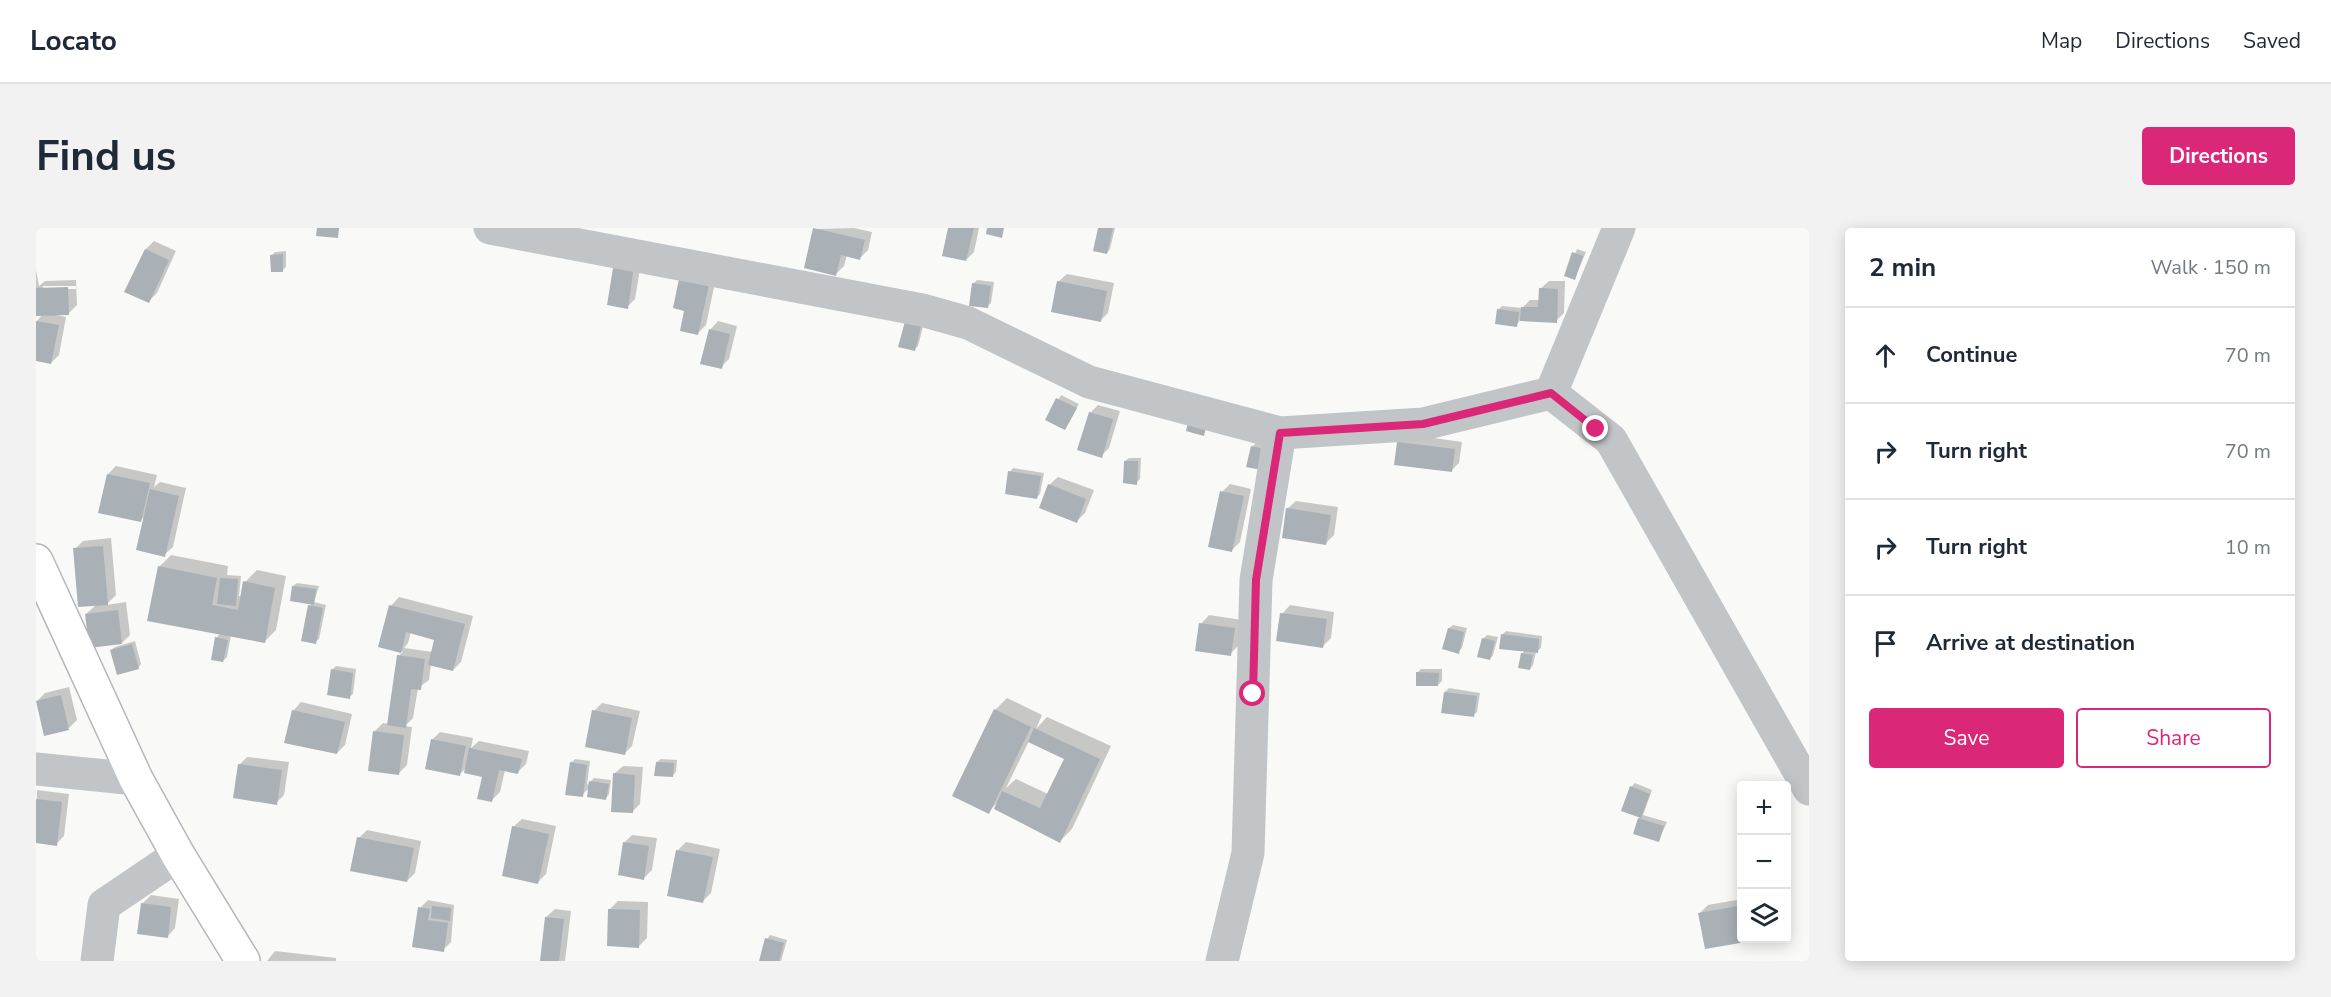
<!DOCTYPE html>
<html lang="en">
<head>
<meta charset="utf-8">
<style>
  body { margin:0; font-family:"Nunito Sans",sans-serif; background:#f2f2f3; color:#1f2937 }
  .controls { position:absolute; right:18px; bottom:18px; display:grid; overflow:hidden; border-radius:6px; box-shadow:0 3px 15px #0003 }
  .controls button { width:54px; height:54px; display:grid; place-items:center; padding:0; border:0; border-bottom:2px solid #e0e1e3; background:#fff; color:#1f2937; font:30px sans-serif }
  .stop { position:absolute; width:18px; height:18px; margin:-14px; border:4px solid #db2777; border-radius:50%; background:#fff }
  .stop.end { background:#db2777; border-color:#fff; box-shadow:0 2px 6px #0008 }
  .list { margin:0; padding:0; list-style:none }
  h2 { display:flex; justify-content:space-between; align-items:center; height:78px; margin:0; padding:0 24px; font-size:26px }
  h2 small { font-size:20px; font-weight:400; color:#747a83 }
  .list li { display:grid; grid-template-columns:39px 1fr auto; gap:18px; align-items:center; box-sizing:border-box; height:96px; padding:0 24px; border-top:2px solid #e0e1e3 }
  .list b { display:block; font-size:22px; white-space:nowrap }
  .list em { font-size:20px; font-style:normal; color:#747a83 }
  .actions { display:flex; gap:12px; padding:18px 24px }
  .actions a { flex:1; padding:14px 0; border:2px solid #db2777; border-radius:6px; text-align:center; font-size:21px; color:#db2777 }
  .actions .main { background:#db2777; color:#fff }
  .icon { flex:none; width:33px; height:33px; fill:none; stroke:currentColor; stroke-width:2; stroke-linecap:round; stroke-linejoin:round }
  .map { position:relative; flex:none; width:1773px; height:733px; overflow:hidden; border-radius:6px }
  header { display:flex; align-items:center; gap:36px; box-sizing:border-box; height:84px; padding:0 30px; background:#fff; border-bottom:2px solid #e0e1e3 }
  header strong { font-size:28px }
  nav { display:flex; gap:33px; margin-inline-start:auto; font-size:21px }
  .intro { display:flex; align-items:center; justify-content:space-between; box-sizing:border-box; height:144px; padding:0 36px }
  h1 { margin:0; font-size:42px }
  .button { padding:15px 27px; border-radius:6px; background:#db2777; color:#fff; font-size:21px; font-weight:700 }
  main { display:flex; gap:36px; padding:0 36px }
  aside { flex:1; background:#fff; border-radius:6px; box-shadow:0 3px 15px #0003 }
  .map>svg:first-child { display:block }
</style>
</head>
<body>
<header>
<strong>Locato</strong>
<nav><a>Map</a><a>Directions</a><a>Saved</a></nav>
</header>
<div class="intro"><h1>Find us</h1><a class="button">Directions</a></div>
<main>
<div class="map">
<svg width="1773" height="733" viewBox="0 0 1773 733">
  <rect width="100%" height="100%" fill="#f9f9f7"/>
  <path fill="#0003" fill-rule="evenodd" d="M818,0L836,4L832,22L824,30L811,27L808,38L800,46L778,1Z
    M913,0H943L938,24L930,32Z
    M1063,0H1079L1074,21L1071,25Z
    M118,13L140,23L121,65L113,73L90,63L110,21Z
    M1541,21L1550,24L1539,50L1530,47Z
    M250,23V39L246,43L236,27L239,24Z
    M606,29L599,71L591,79L573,76Z
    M0,42L3,58L9,53L40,52L41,77L33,85L20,87L30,89L23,127L15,135L0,132V94L7,86L0,75ZM7,58H40V61H7Z
    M1031,46L1078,55L1072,85L1064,93L1022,54Z
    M680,50L670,97L662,105L650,81Z
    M941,52L958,54L955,75L951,79L937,56Z
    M1513,53H1529L1528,85L1520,93L1484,92L1480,98L1462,82L1466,78L1486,80L1494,72H1504V61Z
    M876,83L890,87L882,118L878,122Z
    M682,93L701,98L693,131L685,139L674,102Z
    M1025,167L1043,176L1029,201L1011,192Z
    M1062,177L1084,183L1073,220L1065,228L1054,185Z
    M1370,206L1426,214L1423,235L1415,243L1362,215Z
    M1220,215L1244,220L1212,238L1216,219Z
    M1093,230H1105L1104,251L1100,255L1089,233Z
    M80,238L121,247L118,259L124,254L150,260L137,319L128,327L110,287L105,292L72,246Z
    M977,240L1008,245L1004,266L1001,269L974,244Z
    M1022,249L1058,262L1049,285L1041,293L1013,257Z
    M1194,256L1215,261L1204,314L1196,322L1186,264Z
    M1260,273L1302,279L1298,307L1290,315L1251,281Z
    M75,310L80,367L70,377L90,374L94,407L86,415L50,386L61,376L39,321L47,313Z
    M135,327L192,338L191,347L205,348L203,368H206L209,354L221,342L250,348L240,402L228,414L195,407L191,429L187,433L180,410L185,405L123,339Z
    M261,355L283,358L278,374L290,377L283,411L279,414L274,378L276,375L257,358Z
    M363,369L437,388L425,434L417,442L395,436L393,452L382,460L377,490L369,498L376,499L371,537L363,545L339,503L347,495L353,496L362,428L367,424L344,418L355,378ZM375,404L400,411L397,424L368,420L372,415Z
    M1254,377L1298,384L1295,410L1287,418L1246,386Z
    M1173,387L1206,392L1202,418L1194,426L1165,396Z
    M1417,397L1431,400L1426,420L1422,424L1413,400Z
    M1470,403L1506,408L1505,420L1500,424L1497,437L1494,441L1486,426L1489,422L1466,407Z
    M1451,407L1462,409L1457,427L1454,431L1448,410Z
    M99,413L105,436L102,440L75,422L79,419Z
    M300,438L320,441L317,466L313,469L296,442Z
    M1385,441H1406V453L1402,457L1381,445Z
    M33,459L41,492L33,500L1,473L9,465Z
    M1413,460L1444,465L1441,484L1437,488L1409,464Z
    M971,470L1006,487L1000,501L1011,489L1075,518L1036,601L1024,613L962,574L952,584L959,482ZM993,513L1030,530L1012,566L980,551L970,560Z
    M265,474L316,486L309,517L301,525L257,483Z
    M566,475L604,483L596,518L588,526L558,483Z
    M404,504L437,510L435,520L443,513L493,523L490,536L482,544L469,542L464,564L456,572L447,548L431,539L424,546L396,512Z
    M211,529L253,534L248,567L240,575L203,537Z
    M539,531L554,533L551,557L558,550L575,552L573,566L570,570L553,560L546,567L535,535Z
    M625,531L641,532L640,544L636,548L621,534Z
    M587,538L607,539L604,576L596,584L578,546Z
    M1599,555L1616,562L1607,587L1631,594L1623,612L1599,605L1604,588L1595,559Z
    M1,562L33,566L28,608L20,616L0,614Z
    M486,591L520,598L510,646L502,654L477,599Z
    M331,602L385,613L379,645L371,653L323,610Z
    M596,607L621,610L616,642L608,650L588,615Z
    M650,614L684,621L675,665L667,673L642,622Z
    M115,667L143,671L139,700L131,709L107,675Z
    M1706,671V710H1711L1670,719L1664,685L1672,677Z
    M392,672L418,677L415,714L407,722L384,680Z
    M582,673L612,674L611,710L603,718L574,681Z
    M519,681L535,683L529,733H505L510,689Z
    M734,707L751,712L745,733H725L731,711Z
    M239,723L300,730V733H231Z"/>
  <path fill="#a9b0b6" d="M281,0H303L302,10L280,8Z
    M777,0L829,12L824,32L805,27L800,48L768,40Z
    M912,0H938L930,33L906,28Z
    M951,0H968L966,10L950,6Z
    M1062,0H1077L1071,26L1057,23Z
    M109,21L133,32L113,75L88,64Z
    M1536,24L1547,28L1539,52L1528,48Z
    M247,26V44H235L234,27Z
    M578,34L598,37L592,81L571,77Z
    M643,51L673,57L662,107L644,103L648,83L637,80Z
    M1021,53L1071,63L1065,94L1015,84Z
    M936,55L955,58L952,80L933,78Z
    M32,59L33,87L0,88V60Z
    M1503,60L1522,61L1521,95L1484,93L1485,79H1502Z
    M1461,81L1483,84L1481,99L1459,96Z
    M871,86L887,90L879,123L862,119Z
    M0,93L23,97L15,136L0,133Z
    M673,101L694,106L686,141L664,136Z
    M1020,170L1041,180L1029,202L1009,192Z
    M1053,184L1077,191L1066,230L1041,222Z
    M1153,190L1171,195L1168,208L1150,203Z
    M1361,214L1419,221L1416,244L1358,237Z
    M1215,218L1241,224L1236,244L1210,239Z
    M1088,233H1102L1101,257L1087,255Z
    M972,243L1005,248L1001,271L969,266Z
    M71,246L114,255L105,294L62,285Z
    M1012,256L1050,271L1041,295L1003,280Z
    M114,261L143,268L129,329L100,322Z
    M1184,263L1208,268L1196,324L1172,319Z
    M1250,280L1295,287L1290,317L1246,310Z
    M67,318L72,377L42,379L37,320Z
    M122,338L181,350L176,377L202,382L207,353L239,360L229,415L111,393Z
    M184,350L202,351L200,378L181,376Z
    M256,358L280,361L278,377L254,373Z
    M272,377L287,380L280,416L265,413Z
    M353,377L429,396L417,443L392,437L398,412L370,404L365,425L342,419Z
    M82,382L86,416L53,420L49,386Z
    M1244,385L1291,391L1287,420L1240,413Z
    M1163,395L1199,400L1195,428L1159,423Z
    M1412,400L1428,404L1423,426L1406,421Z
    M1465,406L1503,411L1502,425L1463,421Z
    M179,409L192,412L187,434L175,432Z
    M1446,410L1459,413L1454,432L1441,429Z
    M96,416L103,441L81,447L74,422Z
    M1485,425L1497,427L1494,442L1482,440Z
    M361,427L389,431L385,462L375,461L370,500L351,497Z
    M295,441L317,445L314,471L291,467Z
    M1380,444L1403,445L1402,458H1380Z
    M1408,464L1441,468L1438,489L1405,485Z
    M25,467L33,502L8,508L0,473Z
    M958,481L995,499L953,586L916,568Z
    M256,482L309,494L301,526L248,515Z
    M556,482L596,490L589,527L549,519Z
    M998,500L1064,531L1024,615L958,581L966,563L1004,580L1028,531L992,514Z
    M337,503L368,507L363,547L332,543Z
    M395,511L430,518L424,548L389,541Z
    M433,520L486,531L482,546L463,542L456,574L441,571L446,549L428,545Z
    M534,534L551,537L547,569L529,567Z
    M620,534L638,535L637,549L618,548Z
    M202,536L246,542L241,577L197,570Z
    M577,545L599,547L597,585L575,584Z
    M553,553L573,556L570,572L551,569Z
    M1594,558L1614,566L1605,590L1585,583Z
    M0,571L26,574L21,618L0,615Z
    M1602,590L1628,598L1623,614L1597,606Z
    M476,598L513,606L502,656L466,648Z
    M321,609L378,620L371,654L314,643Z
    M587,614L613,618L608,652L582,647Z
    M640,622L677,629L667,675L631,668Z
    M105,675L135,679L132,710L101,706Z
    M396,678L415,680L414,693L395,690Z
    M1703,678L1706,710H1709L1710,714L1669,721L1662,685Z
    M382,679L394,681L392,692L412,695L408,724L376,719Z
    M572,681L604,682L603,720L571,718Z
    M509,689L528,691L523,733H504Z
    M729,710L748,715L743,733H723Z"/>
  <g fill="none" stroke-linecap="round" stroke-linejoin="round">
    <g stroke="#b4b8bb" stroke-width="36">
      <path id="highway" d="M0,333L100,551L142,627L207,733"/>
    </g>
    <path stroke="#c1c5c8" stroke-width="33" d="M454,0L886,82L932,95L1053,154L1244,205L1387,196L1515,165L1575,212L1773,561
      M1515,165L1583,0
      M0,541L100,551
      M61,733L68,677L142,627
      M1186,733L1212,625L1220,352L1244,205"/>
    <use href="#highway" stroke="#fff" stroke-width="33"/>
  </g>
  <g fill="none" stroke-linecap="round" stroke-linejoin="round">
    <path stroke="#db2777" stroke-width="8" d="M1217,466L1220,352L1244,205L1387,196L1515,165L1560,201"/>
  </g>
</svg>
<div class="controls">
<button>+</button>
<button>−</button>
<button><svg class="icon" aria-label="layers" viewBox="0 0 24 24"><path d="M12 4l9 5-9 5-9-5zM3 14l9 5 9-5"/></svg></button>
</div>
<div class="stop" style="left:1217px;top:466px"></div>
<div class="stop end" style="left:1560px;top:201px"></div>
</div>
<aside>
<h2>2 min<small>Walk · 150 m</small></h2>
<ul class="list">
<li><svg class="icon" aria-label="ahead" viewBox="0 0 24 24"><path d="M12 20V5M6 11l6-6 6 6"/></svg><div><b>Continue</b></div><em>70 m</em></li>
<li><svg class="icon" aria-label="right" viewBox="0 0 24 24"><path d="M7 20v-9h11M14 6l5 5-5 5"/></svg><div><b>Turn right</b></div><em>70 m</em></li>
<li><svg class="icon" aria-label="right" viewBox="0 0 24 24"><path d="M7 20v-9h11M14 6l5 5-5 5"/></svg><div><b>Turn right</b></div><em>10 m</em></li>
<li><svg class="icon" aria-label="arrive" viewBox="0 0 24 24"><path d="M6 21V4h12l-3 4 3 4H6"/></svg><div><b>Arrive at destination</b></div></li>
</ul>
<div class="actions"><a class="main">Save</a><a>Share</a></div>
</aside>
</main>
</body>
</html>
